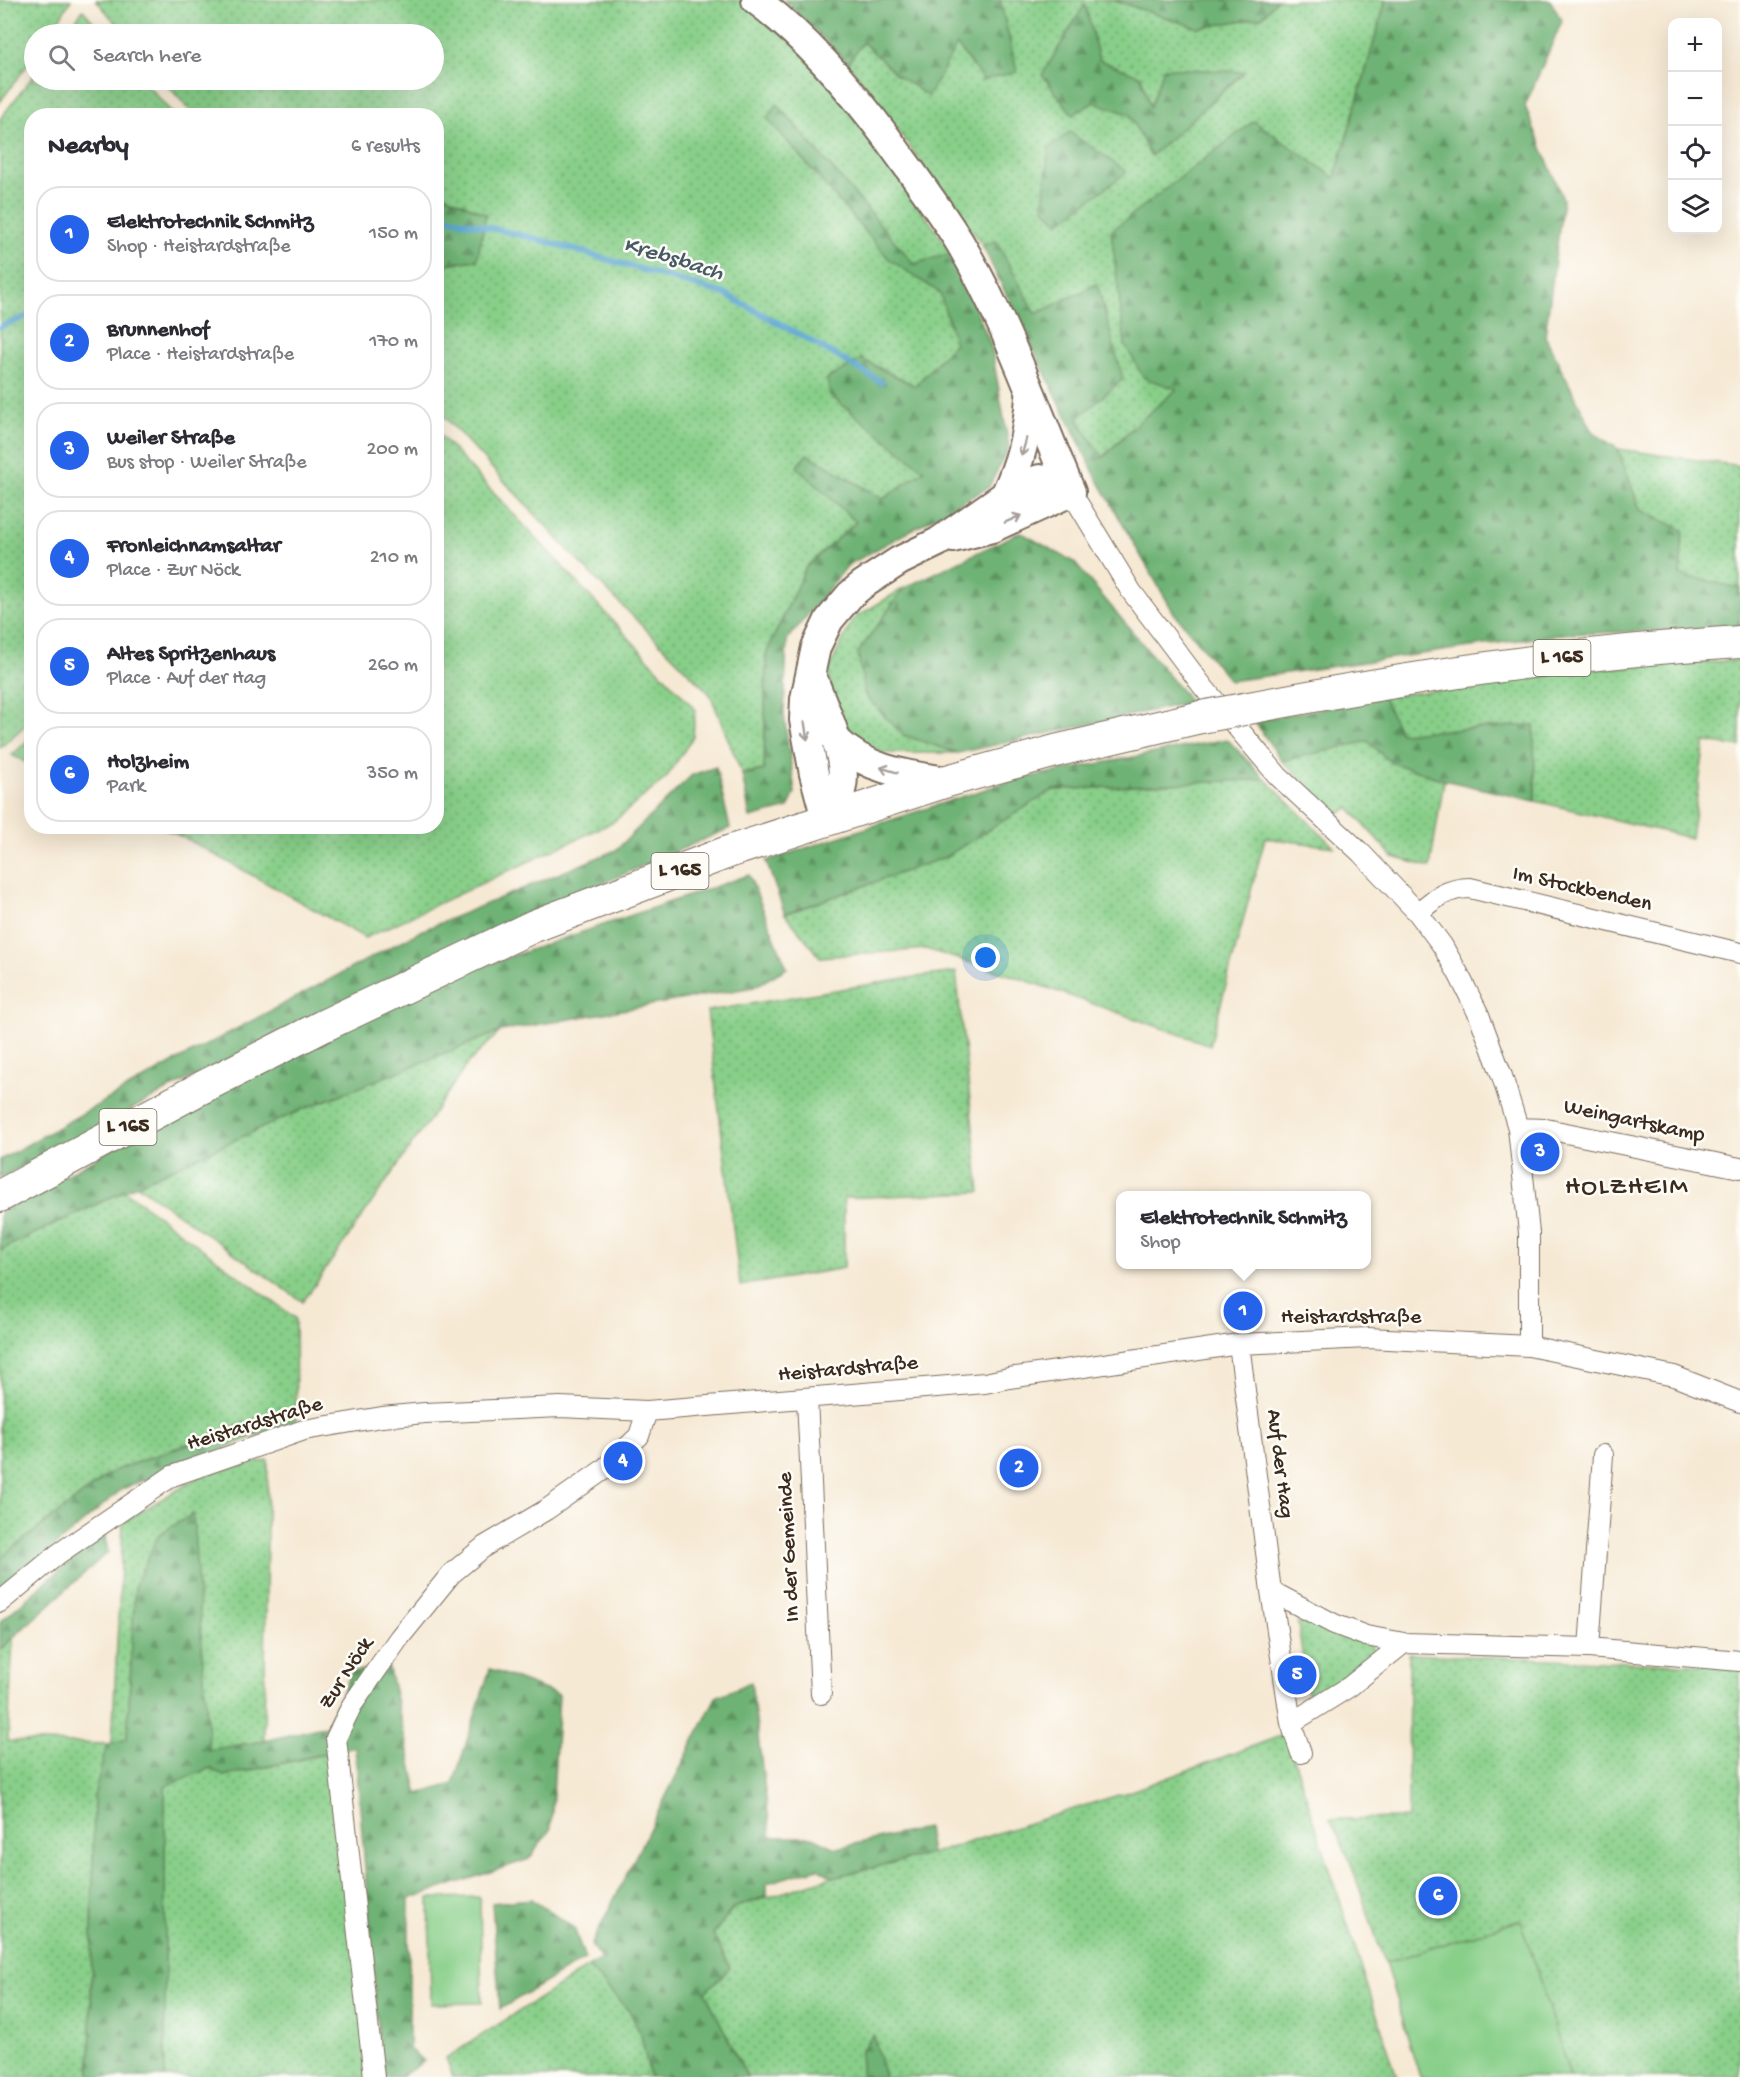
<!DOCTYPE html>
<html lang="en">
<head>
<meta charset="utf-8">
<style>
  body { margin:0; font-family:"Gochi Hand",sans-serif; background:#f2f2f3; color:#2b2b33 }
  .controls { position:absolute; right:18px; top:18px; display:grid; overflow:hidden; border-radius:12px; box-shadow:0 6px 24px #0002 }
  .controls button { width:54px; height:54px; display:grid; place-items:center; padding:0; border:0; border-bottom:2px solid #e1e1e2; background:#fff; color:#2b2b33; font:30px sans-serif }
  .you { position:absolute; left:986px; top:958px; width:21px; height:21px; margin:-15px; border:4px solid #fff; border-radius:50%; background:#1a73e8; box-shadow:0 0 0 9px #1a73e833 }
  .badge { display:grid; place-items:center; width:39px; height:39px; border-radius:50%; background:#2563eb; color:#fff; font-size:20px; font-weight:700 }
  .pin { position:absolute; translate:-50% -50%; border:3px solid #fff; box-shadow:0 2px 6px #0006 }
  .popup { position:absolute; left:1116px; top:1191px; width:255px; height:78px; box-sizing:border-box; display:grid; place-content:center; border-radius:12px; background:#fff; filter:drop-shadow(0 2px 4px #0005); font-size:20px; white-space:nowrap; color:#7c7c81 }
  .popup b { font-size:22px; color:#2b2b33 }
  .popup::after { content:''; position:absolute; left:50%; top:100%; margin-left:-12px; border:12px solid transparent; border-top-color:#fff }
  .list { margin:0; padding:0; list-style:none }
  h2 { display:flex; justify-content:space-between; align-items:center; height:78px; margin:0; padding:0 24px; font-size:26px }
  h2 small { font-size:20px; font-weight:400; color:#7c7c81 }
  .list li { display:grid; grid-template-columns:39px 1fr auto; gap:18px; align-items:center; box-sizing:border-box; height:96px; margin:0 12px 12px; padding:0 12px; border:2px solid #e1e1e2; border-radius:24px }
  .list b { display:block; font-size:22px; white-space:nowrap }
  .list p { margin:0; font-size:20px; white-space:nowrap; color:#7c7c81 }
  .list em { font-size:20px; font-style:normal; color:#7c7c81 }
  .icon { flex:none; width:33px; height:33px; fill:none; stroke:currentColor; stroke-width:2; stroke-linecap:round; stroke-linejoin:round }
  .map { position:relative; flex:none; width:1740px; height:2077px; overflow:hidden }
  .search { position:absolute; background:#fff; box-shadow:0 6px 24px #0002; left:24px; top:24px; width:420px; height:66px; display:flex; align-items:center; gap:15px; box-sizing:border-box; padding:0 21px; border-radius:33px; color:#7c7c81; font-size:22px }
  .panel { position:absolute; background:#fff; box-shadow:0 6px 24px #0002; left:24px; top:108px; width:420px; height:726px; border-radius:24px }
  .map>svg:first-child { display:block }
</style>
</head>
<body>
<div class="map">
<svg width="1740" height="2077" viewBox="0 0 1740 2077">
  <defs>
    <pattern id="grass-dots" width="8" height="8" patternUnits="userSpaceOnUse" patternTransform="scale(1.5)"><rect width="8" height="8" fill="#88cf89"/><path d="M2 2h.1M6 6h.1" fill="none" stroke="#70a86f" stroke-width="1.8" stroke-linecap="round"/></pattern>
    <pattern id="forest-firs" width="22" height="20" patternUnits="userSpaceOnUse" patternTransform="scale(1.5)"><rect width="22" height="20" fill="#6eb275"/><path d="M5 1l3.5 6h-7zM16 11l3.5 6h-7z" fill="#5c915f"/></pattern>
  </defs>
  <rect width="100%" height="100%" fill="#fdfcf7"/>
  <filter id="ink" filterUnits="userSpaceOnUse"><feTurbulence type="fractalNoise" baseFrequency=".0167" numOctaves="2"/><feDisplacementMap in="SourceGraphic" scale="12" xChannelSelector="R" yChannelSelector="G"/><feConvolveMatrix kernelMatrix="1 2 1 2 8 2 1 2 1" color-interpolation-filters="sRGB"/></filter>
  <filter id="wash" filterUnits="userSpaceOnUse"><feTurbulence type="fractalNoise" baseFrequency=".008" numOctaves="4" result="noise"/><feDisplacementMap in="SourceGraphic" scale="24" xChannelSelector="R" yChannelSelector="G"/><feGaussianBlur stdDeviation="1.35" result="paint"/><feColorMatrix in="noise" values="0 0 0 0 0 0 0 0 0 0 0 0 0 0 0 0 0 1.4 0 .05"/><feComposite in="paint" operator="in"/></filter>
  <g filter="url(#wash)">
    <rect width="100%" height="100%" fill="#f6e9d4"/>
    <path fill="url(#grass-dots)" stroke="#627c54" stroke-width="1.5" fill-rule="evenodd" d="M0,0H71L50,34H34V56L0,102Z
      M96,0H742L818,64L952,253L914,264L778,105L767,118L889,259L940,293L955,343L915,386L862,359L830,395L924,470L883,499L807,454L797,467L856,522L806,567L766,654L764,770L742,774L710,694L581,564L437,409V265L477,260L486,215L437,191L436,116L194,115L163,80H434V34H125Z
      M1000,0H1113L1198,28L1262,17L1277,0H1386L1335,178L1177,389L1133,427L1102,458L1077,418L1097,284L1036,314L996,242L982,245L848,63L863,42L898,76L957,45L1017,72ZM1085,5L1099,60L1141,76L1150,109L1165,68L1244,73L1150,155L1129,114L1093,102Z
      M83,10L104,34H65Z
      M34,75V80H143L174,115L32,116L31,720L0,748V119Z
      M437,432L695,709L693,737L666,778L613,822L365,938L187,839L160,827L436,826Z
      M1618,449L1740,466V588L1680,575L1683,531L1640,510Z
      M904,588L858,653L903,735L958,753H883L840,730L828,671L853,619Z
      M1740,660V747L1705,742L1691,838L1535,801L1534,725L1400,733L1383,697L1605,668Z
      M31,738V765L12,755Z
      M1368,741L1390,762L1444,780L1430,867L1393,857L1349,808L1337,814L1282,761Z
      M1265,779L1334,847L1265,838L1210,1045L1019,978L926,949L820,957L785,914L945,857L1053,790Z
      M956,972L980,1192L844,1198V1268L740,1286L707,1011L908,978Z
      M501,1031L469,1062L303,1302L137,1185L301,1110Z
      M125,1191L295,1318L296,1420L260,1434L254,1420L113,1471L0,1558V1250Z
      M268,1460L264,1741L209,1750L192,1514L135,1585L127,1739L112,1743L123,1522L204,1474Z
      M1298,1623L1335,1629L1369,1642L1376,1655L1309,1706Z
      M13,1638L8,1741L107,1744L94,1797L90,2077H0V1649Z
      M1409,1654L1740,1666V2077H1570L1521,1920L1385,1963L1350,1861L1330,1819L1408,1818Z
      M1286,1734L1397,2077H885L874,2036L860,2053L862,2077H747L705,1992L730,1968L713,1934L733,1908L832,1877L931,1854L1131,1791Z
      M345,1750L368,2077H165V1786L210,1768L224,1776Z
      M588,1967L630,2012L641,2035L650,2077H453L446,2058Z"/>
    <path fill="url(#forest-firs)" stroke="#546e4a" stroke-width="1.5" d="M784,0H1000L1017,72L983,80L957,45L928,96L898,76L863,42L848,63Z
      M1113,0H1277L1262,17L1198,28Z
      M1386,0H1550L1562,21L1525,106L1563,199L1545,336L1593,432L1618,449L1640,510L1683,530L1680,575L1740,588V628L1563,634L1230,681L1174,613L1130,537L1094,473L982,245L996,241L1036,314L1097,284L1123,379L1077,419L1103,458L1133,427L1177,389L1144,378L1125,345L1111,231L1254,121L1335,178Z
      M1085,4L1099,60L1141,76L1150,107L1164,68L1244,72L1151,156L1129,114L1094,102L1073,115L1042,75Z
      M777,104L914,264L952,253L991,345L1009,447L989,487L848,565L787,640L784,714L795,793L788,808L750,818L742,774L764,770L766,654L806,567L856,522L797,467L807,454L883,499L924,470L830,395L827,379L861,359L915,386L955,343L940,293L889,259L767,118Z
      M1070,132L1127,172L1059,223L1043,207L1049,148Z
      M436,191L486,214L477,260L437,265Z
      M1020,532L1074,562L1191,702L958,753L903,735L865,696L858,653L904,588Z
      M1383,697L1400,733L1534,725L1535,801L1444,780L1390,762L1368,741L1282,761L1254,721Z
      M1227,739L1265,779L1053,790L945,857L785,914L766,861L1013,780Z
      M716,767L730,828L412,966L187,1080L0,1178V1160L176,1061L421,931L616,850L692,775Z
      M749,875L787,968L754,987L501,1031L301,1110L147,1180L0,1250V1212L153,1126L433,983Z
      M255,1420L260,1434L122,1489L0,1593V1558L113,1471Z
      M193,1514L209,1750L264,1741L326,1726L352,1672L388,1665L418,1794L453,1784L490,1669L559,1695L551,1828L529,1859L409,1899V2049L424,2061L401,2077H382L355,1747L223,1776L210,1768L165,1786V2077H90L94,1797L107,1744L127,1739L135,1585L159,1534Z
      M104,1532L108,1552L0,1649V1622Z
      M751,1682L771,1837H813L836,1848L927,1828L931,1854L832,1877L818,1868L767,1883V1896L733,1908L713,1934L730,1968L705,1992L747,2077H650L641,2035L630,2012L588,1967L601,1959L591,1945L716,1697Z
      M531,1899L574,1928L585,1959L500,2009L492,1903Z
      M873,2035L885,2077H862L860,2053Z"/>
    <path fill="#88cf89" stroke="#627c54" stroke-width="1.5" d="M480,1897L482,2003L431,2004L429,1898Z
      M1521,1920L1570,2077H1420L1385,1963Z"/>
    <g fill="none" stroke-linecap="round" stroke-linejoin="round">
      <path stroke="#56a3cf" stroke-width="6" d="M436,215L541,240L725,294L804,337L881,382
        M0,327L32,314"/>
    </g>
  </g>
  <g filter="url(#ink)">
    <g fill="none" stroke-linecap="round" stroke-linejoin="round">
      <g stroke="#7c6d5e" stroke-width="22">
        <path id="minor" d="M1071,492L1131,591L1204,688L1278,776L1361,853L1418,913L1442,945L1459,975L1479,1015L1502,1076L1518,1128L1529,1233V1346
          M1418,913C1433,899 1448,888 1470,888L1740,953
          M1518,1128L1546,1129L1740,1168
          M1239,1344L1271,1591L1334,1624L1366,1636L1404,1643L1589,1648L1740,1661
          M807,1398L821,1694
          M1271,1591L1291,1723L1301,1753
          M0,1602L58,1554L172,1476L304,1430L382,1417L425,1413L560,1407L647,1411L985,1383L1009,1378L1239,1344L1368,1338L1529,1346L1674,1376L1740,1402
          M1589,1648L1603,1455
          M1291,1723L1349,1687L1404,1643
          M374,2077L336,1738L352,1705L399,1638L451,1574L485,1546L546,1510L603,1470L639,1436L647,1411"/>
      </g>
      <g stroke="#7c6d5e" stroke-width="32">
        <path id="secondary" d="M756,0C807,38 849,87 887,138C912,173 938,207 960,243C1006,321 1036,409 1071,492
          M1005,495C1021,461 1027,435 1030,398
          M953,538L992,528L1071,492
          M811,674C822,703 848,756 842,786C840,798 832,809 826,819
          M836,740C866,770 907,775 947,781
          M826,819L814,774L804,720L805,699L816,647L829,620L850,595L862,585L899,561L938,542L1015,488L1040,479L1059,484L1071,492"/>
      </g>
      <g stroke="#7c6d5e" stroke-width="34">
        <path id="primary" d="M1244,709C1408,677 1573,652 1740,642
          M0,1196L199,1089L323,1026L534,926L731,851L947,781L1059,750L1201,717"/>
      </g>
      <use href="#minor" stroke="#fff" stroke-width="20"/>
      <use href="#secondary" stroke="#fff" stroke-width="28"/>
      <use href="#primary" stroke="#fff" stroke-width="32"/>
      <g stroke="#7c6d5e" stroke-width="34" stroke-linecap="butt">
        <path id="primary-bridge" d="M1201,717L1244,709"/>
      </g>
      <use href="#primary-bridge" stroke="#fff" stroke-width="32"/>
    </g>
    <defs><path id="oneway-shaft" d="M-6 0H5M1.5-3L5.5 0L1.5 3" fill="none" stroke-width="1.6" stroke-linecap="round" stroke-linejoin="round" transform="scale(1.5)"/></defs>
    <g stroke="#a79f9a">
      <use href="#oneway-shaft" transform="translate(1024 447) rotate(105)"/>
      <use href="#oneway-shaft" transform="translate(1013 519) rotate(-24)"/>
      <use href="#oneway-shaft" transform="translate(806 731) rotate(81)"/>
      <use href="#oneway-shaft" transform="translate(889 770) rotate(-163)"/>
    </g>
  </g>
  <g text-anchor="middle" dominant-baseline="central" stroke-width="5" stroke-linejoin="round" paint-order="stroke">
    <g fill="#fdfcf7" stroke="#75695f" stroke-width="1.5">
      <rect x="1533.5" y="640" width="57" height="36" rx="4.5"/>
      <rect x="651.5" y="853" width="57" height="36" rx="4.5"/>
      <rect x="99.5" y="1109" width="57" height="36" rx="4.5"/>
    </g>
    <g font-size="21" font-weight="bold" fill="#3b2a1e">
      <text x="1562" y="658">L 165</text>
      <text x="680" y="871">L 165</text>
      <text x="128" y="1127">L 165</text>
    </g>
    <g font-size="22" fill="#3b2a1e" stroke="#fdfcf7">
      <text transform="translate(1582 890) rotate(13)">Im Stockbenden</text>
      <text transform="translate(1634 1122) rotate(12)">Weingartskamp</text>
      <text x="1351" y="1318">Heistardstraße</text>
      <text transform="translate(848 1370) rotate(-5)">Heistardstraße</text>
      <text transform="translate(255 1425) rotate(-17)">Heistardstraße</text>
      <text transform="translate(1279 1464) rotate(83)">Auf der Hag</text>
      <text transform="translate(790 1547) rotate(-93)">In der Gemeinde</text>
      <text transform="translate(347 1674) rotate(-57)">Zur Nöck</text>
    </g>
    <g font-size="24" font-style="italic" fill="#465a65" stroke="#fdfcf7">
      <text transform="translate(673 260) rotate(17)">Krebsbach</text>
    </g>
    <g font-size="26" letter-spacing="1.5" fill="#3b2a1e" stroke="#fdfcf7">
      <text x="1627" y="1188">HOLZHEIM</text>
    </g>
  </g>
</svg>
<div class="controls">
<button>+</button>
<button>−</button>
<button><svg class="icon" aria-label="locate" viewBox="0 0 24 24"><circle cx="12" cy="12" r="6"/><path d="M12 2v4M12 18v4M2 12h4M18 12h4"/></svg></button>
<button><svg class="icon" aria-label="layers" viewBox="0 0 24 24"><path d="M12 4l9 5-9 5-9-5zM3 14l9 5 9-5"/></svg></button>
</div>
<div class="you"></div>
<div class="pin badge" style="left:1243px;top:1311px">1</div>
<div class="popup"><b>Elektrotechnik Schmitz</b>Shop</div>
<div class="pin badge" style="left:1019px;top:1468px">2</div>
<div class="pin badge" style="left:1540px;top:1152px">3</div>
<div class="pin badge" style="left:623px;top:1461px">4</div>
<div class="pin badge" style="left:1297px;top:1675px">5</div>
<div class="pin badge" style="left:1438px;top:1896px">6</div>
<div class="search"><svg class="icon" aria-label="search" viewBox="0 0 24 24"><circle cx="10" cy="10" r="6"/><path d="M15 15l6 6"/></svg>Search here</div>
<section class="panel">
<h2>Nearby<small>6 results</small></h2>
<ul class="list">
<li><span class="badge">1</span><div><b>Elektrotechnik Schmitz</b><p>Shop · Heistardstraße</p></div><em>150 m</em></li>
<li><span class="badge">2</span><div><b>Brunnenhof</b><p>Place · Heistardstraße</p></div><em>170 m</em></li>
<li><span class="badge">3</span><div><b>Weiler Straße</b><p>Bus stop · Weiler Straße</p></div><em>200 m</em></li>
<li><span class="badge">4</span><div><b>Fronleichnamsaltar</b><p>Place · Zur Nöck</p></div><em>210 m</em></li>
<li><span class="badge">5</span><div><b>Altes Spritzenhaus</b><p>Place · Auf der Hag</p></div><em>260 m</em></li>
<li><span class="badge">6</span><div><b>Holzheim</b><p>Park</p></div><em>350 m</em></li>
</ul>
</section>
</div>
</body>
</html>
